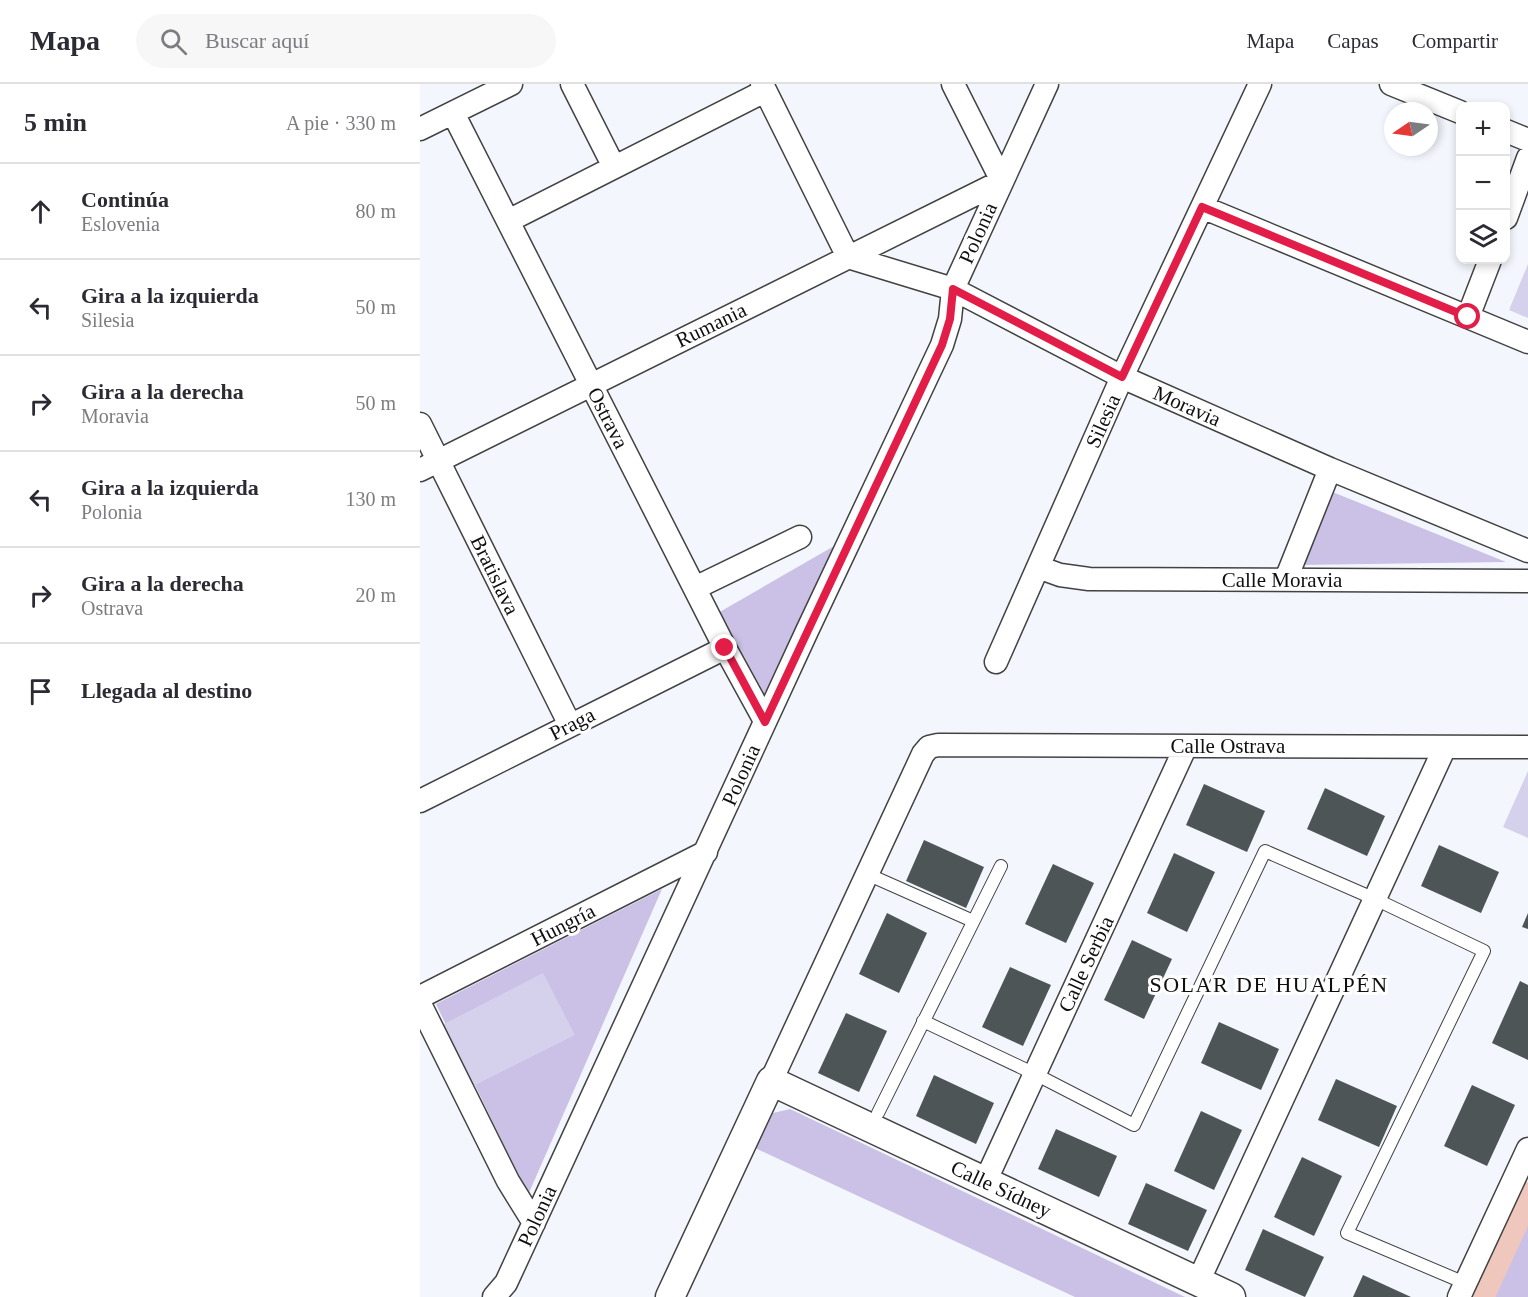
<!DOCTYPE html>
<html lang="es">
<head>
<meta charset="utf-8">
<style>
  body { margin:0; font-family:Georgia,serif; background:#f7f7f7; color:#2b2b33 }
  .controls { position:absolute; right:18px; top:18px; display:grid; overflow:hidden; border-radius:12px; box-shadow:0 3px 9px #0003 }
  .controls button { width:54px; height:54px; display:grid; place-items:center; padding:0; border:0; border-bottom:2px solid #e1e1e2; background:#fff; color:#2b2b33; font:30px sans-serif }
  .compass { position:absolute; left:964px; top:18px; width:54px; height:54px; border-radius:50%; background:#fff; box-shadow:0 3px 9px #0003; rotate:257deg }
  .stop { position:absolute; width:18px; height:18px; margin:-14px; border:4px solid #e11d48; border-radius:50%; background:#fff }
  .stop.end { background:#e11d48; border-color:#fff; box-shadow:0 2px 6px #0008 }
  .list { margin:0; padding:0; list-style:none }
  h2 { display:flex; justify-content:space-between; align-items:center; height:78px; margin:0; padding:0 24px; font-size:26px }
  h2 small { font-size:20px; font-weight:400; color:#7c7c81 }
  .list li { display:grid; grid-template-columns:39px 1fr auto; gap:18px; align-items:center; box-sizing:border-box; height:96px; padding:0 24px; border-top:2px solid #e1e1e2 }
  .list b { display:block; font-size:22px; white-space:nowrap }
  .list p { margin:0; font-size:20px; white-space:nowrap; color:#7c7c81 }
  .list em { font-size:20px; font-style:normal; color:#7c7c81 }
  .icon { flex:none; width:33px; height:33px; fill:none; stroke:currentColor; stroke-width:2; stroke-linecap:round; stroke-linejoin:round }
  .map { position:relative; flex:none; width:1108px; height:1213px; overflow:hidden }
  header { display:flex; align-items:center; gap:36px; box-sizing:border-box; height:84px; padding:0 30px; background:#fff; border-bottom:2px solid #e1e1e2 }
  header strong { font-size:28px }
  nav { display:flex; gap:33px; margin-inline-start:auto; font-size:21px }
  .search { width:420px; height:54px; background:#f7f7f7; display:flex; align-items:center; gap:15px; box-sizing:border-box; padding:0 21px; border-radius:33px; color:#7c7c81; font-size:22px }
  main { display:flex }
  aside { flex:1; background:#fff }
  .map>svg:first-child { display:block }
</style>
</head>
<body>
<header>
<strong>Mapa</strong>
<div class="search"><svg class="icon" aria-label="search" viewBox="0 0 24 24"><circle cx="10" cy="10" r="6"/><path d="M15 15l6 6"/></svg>Buscar aquí</div>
<nav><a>Mapa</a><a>Capas</a><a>Compartir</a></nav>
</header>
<main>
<aside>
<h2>5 min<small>A pie · 330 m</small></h2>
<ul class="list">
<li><svg class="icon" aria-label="ahead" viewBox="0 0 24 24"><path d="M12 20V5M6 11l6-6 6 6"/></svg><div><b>Continúa</b><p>Eslovenia</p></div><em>80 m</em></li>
<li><svg class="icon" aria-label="left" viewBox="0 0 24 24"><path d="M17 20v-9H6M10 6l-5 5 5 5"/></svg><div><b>Gira a la izquierda</b><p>Silesia</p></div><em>50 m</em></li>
<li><svg class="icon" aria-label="right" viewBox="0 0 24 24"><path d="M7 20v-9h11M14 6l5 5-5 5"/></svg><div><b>Gira a la derecha</b><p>Moravia</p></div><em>50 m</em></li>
<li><svg class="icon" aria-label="left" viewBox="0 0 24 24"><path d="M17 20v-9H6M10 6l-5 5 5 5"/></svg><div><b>Gira a la izquierda</b><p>Polonia</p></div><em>130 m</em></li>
<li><svg class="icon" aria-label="right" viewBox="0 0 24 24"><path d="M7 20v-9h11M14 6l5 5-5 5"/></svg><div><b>Gira a la derecha</b><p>Ostrava</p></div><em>20 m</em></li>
<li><svg class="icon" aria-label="arrive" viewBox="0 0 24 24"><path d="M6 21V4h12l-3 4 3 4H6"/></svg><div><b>Llegada al destino</b></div></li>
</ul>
</aside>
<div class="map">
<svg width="1108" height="1213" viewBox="0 0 1108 1213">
  <rect width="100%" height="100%" fill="#f3f7fd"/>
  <path fill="#cbc0e5" d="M910,407L1086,478L879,481Z
    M421,458L336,638L284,537Z
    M242,805L108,1111L16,920Z
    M370,1025L765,1213H655L335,1064L353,1029Z
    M1108,1140V1213H1075Z"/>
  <path fill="#d5d1ed" d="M1108,180V234L1089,226Z
    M1108,687V754L1083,743Z
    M123,889L155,951L51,1003L20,942Z"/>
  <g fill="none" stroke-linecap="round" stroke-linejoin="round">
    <path stroke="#efc7bd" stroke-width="26" d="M1061,1213L1108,1111"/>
  </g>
  <path fill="#4d5557" d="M784,700L845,727L827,768L766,741Z
    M905,704L965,732L947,772L887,745Z
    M504,756L564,783L546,824L486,797Z
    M1019,761L1079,788L1061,829L1001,802Z
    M754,769L795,788L767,848L727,829Z
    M633,780L674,799L646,859L605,840Z
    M467,829L507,849L479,909L439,890Z
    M1108,829V845L1102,843Z
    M712,856L752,875L724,935L684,916Z
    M590,883L631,901L603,962L562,943Z
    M1100,897L1108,901V976L1072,959Z
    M426,929L467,947L439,1008L398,989Z
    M799,938L859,965L841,1006L781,979Z
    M514,991L574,1019L556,1060L496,1032Z
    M916,995L977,1022L959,1063L898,1036Z
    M1052,1001L1095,1021L1067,1082L1024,1062Z
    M781,1027L822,1046L794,1106L754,1087Z
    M636,1045L697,1072L679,1113L618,1085Z
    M882,1073L922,1092L894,1152L854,1133Z
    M726,1099L787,1126L768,1167L708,1140Z
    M843,1145L904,1173L885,1213L825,1186Z
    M943,1191L991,1213H933Z"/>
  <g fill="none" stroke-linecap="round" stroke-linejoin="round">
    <g stroke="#424242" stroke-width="14">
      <path id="service" d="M447,790L553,837
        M503,937L615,990L714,1041L845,767L955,815L1064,867L927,1149L1045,1199
        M458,1029L581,782"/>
    </g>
    <g stroke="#424242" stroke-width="25">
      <path id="minor" d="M152,0L194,83
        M342,0L428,173L533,205L702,293L910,385L1108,467
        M971,0L1040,28
        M33,29L305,564L345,637
        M0,45L91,0
        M1086,47L1108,56
        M782,123L1108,258
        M1086,134L1108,74
        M88,137L345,7
        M1048,233L1070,176
        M0,340L150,641
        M0,386L582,97L533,0
        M618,483L640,491L669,495L1108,497
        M866,495L910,385
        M275,504L380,453
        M576,578L702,293L840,0
        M0,717L305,564
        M0,913L286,768
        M0,920L88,1097L114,1139
        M351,997L503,670L509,663L518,661L1108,663
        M565,1098L766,662
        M778,1198L1025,663
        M74,1213L86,1199L387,547L522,261L530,235L533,205L627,0
        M1039,1213L1108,1065"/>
    </g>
    <g stroke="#424242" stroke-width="31">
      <path id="tertiary" d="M250,1213L351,997L811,1213"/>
    </g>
    <use href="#service" stroke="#fff" stroke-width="12"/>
    <use href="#minor" stroke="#fff" stroke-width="22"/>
    <use href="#tertiary" stroke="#fff" stroke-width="28"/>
  </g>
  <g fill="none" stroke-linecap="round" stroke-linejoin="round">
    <path stroke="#e11d48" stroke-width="8" d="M305,564L345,638L522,261L530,235L533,205L702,293L782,123L1048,233"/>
  </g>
  <g text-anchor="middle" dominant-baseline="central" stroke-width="6" stroke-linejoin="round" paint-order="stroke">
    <g font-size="21" fill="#0f0f0f" stroke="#fff">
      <text transform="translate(558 149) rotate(-66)">Polonia</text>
      <text transform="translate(291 241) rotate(-26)">Rumania</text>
      <text transform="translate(767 322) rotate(24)">Moravia</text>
      <text transform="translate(188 334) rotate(63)">Ostrava</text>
      <text transform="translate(683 337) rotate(-66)">Silesia</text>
      <text transform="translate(75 491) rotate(64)">Bratislava</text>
      <text x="862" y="496">Calle Moravia</text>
      <text transform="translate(152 640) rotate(-27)">Praga</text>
      <text x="808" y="662">Calle Ostrava</text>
      <text transform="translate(321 691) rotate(-66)">Polonia</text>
      <text transform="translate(143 841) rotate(-27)">Hungría</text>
      <text transform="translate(666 880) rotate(-65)">Calle Serbia</text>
      <text transform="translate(581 1105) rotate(25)">Calle Sídney</text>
      <text transform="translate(117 1132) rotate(-65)">Polonia</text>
    </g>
    <g font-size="22" letter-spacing="1.5" fill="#0f0f0f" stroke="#fff">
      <text x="849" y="900">SOLAR DE HUALPÉN</text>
    </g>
  </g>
</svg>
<div class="controls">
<button>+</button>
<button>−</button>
<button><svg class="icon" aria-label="layers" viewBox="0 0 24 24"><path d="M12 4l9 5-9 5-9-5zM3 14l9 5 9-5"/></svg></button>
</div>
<svg class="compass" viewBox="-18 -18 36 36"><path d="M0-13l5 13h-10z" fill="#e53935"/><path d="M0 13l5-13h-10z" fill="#7c7c81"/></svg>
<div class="stop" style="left:1048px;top:233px"></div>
<div class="stop end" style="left:305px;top:564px"></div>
</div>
</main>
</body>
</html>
